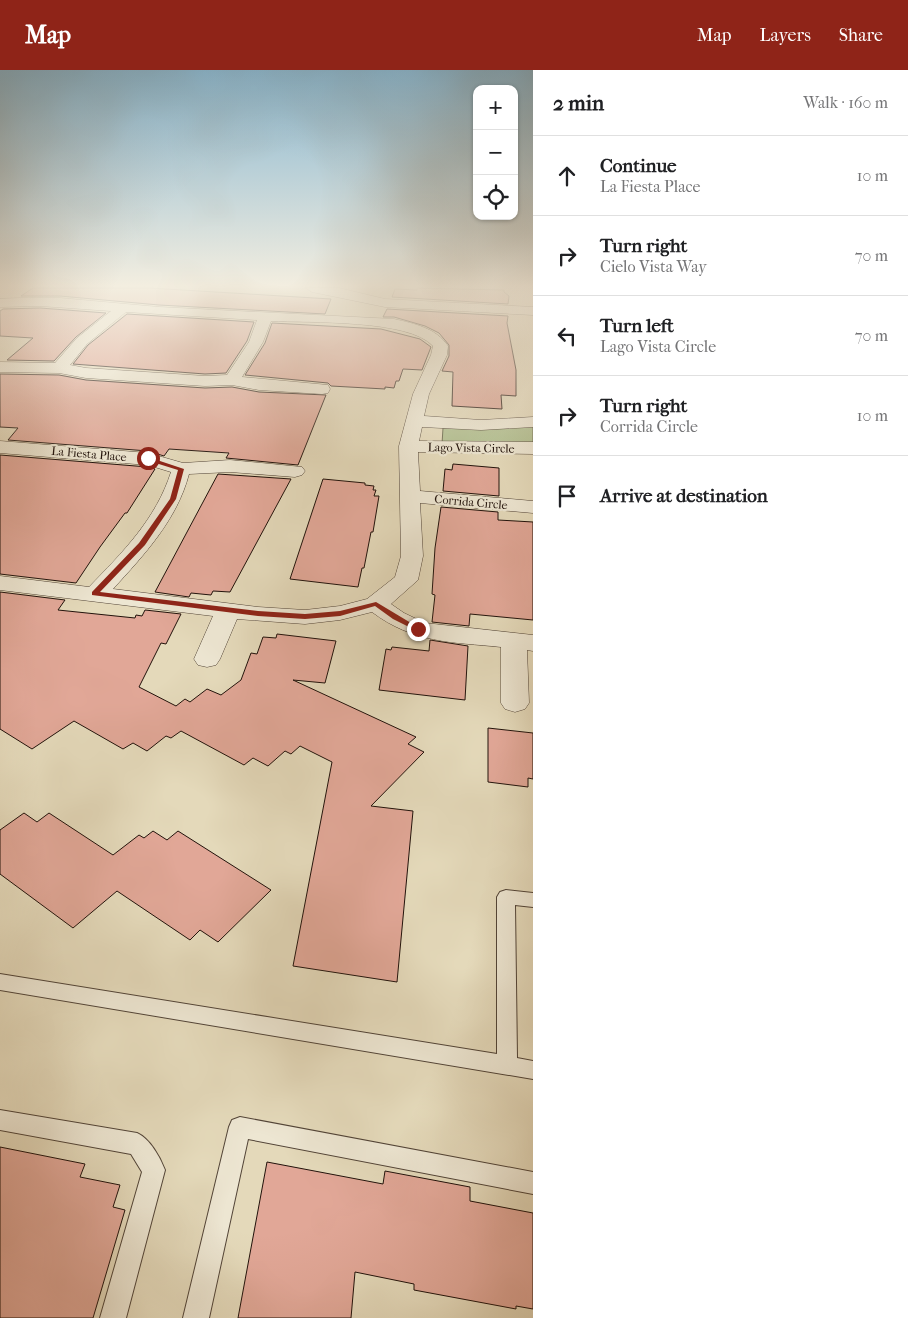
<!DOCTYPE html>
<html lang="en">
<head>
<meta charset="utf-8">
<style>
  body { margin:0; font-family:"IM FELL French Canon",serif; background:#f6f6f6; color:#202124 }
  .controls { position:absolute; right:15px; top:15px; display:grid; overflow:hidden; border-radius:10px; box-shadow:0 1px 4px #0004 }
  .controls button { width:45px; height:45px; display:grid; place-items:center; padding:0; border:0; border-bottom:1px solid #e0e0e0; background:#fff; color:#202124; font:25px sans-serif }
  .stop { position:absolute; width:15px; height:15px; margin:-11px; border:4px solid #8f2418; border-radius:50%; background:#fff }
  .stop.end { background:#8f2418; border-color:#fff; box-shadow:0 1px 5px #0008 }
  .list { margin:0; padding:0; list-style:none }
  h2 { display:flex; justify-content:space-between; align-items:center; height:65px; margin:0; padding:0 20px; font-size:21px }
  h2 small { font-size:16px; font-weight:400; color:#757577 }
  .list li { display:grid; grid-template-columns:32px 1fr auto; gap:15px; align-items:center; box-sizing:border-box; height:80px; padding:0 20px; border-top:1px solid #e0e0e0 }
  .list b { display:block; font-size:19px; white-space:nowrap }
  .list p { margin:0; font-size:16px; white-space:nowrap; color:#757577 }
  .list em { font-size:16px; font-style:normal; color:#757577 }
  .icon { flex:none; width:28px; height:28px; fill:none; stroke:currentColor; stroke-width:2; stroke-linecap:round; stroke-linejoin:round }
  .map { position:relative; flex:none; width:533px; height:1248px; overflow:hidden }
  header { display:flex; align-items:center; gap:30px; box-sizing:border-box; height:70px; padding:0 25px; background:#8f2418; color:#fff }
  header strong { font-size:24px }
  nav { display:flex; gap:28px; margin-inline-start:auto; font-size:18px }
  main { display:flex }
  aside { flex:1; background:#fff }
  .map>svg:first-child { display:block }
</style>
</head>
<body>
<header>
<strong>Map</strong>
<nav><a>Map</a><a>Layers</a><a>Share</a></nav>
</header>
<main>
<div class="map">
<svg width="533" height="1248" viewBox="0 0 533 1248">
  <rect width="100%" height="100%" fill="#e4d9ba"/>
  <filter id="stains"><feTurbulence type="fractalNoise" baseFrequency=".004" numOctaves="4"/><feColorMatrix values="0 0 0 0 .2 0 0 0 0 .09 0 0 0 0 .02 0 0 0 .5 -.17"/></filter>
  <radialGradient id="worn" r=".72"><stop offset=".6" stop-color="#630" stop-opacity="0"/><stop offset="1" stop-color="#630" stop-opacity=".3"/></radialGradient>
  <path fill="#b2c091" stroke="#6a694e" d="M533,356V373L442,374L443,358Z"/>
  <path fill="#e1a797" stroke="#21120b" d="M33,218H150L331,229L325,244L159,235L60,226H21Z
    M417,218L504,220V222L509,226L508,234L392,227L395,219L417,220Z
    M40,238L106,243L76,267L54,291L7,290L33,268L0,266V241L3,239Z
    M387,239L508,246L507,253L516,300V326L501,325L502,339L452,336L453,302L442,301L449,286V275L439,263L425,256L394,247H383Z
    M127,244L254,252L247,271L226,303L205,304L73,294L88,275Z
    M272,253L381,259L420,269L431,277L422,300L403,299L399,311H396L394,318L385,317V319L331,316L328,313L245,305L265,273Z
    M0,304L59,305L86,310L205,318L232,317L259,322L326,325L298,395L226,388L229,383L169,379L164,386L148,381L8,370L18,358L0,357Z
    M0,385L148,397L155,399L127,443H125L100,477L76,513L0,504Z
    M453,394L499,398V426L443,421L445,399L452,400Z
    M218,404L291,409L230,522L213,521L211,525L191,523L189,527L155,522Z
    M323,409L365,413V415L374,416L373,420H376L374,426H379L373,462H371L364,498H362L358,517L290,509Z
    M441,437L498,442V450L533,452V550L470,544L469,556L432,552L435,525L432,524L435,478Z
    M0,522L65,530L58,540L135,548L136,545L142,546L145,540L181,544L166,574L161,573L139,617L176,636L185,629L190,632L207,619L221,625L241,610L251,583L257,584L263,567L276,568L277,564L336,571L325,613L293,610L416,667L408,674L424,682L371,736L413,741L397,912L293,896L332,692L300,676L291,684L285,681L268,696L253,688L244,695L181,661L171,668L166,666L147,681L133,673L123,679L74,651L32,679L0,659Z
    M430,570L468,576L465,630L379,620L386,579L391,580L392,577L429,581Z
    M488,658L533,663V709L528,708V717L488,712Z
    M24,743L37,752L49,743L113,785L139,765L144,768L153,761L167,770L178,761L271,820L218,872L200,860L190,870L117,821L73,858L0,804V760Z
    M0,1077L85,1094L80,1107L120,1115L113,1137L125,1140L93,1248H0Z
    M267,1092L383,1114L385,1101L470,1117V1131L533,1143V1239L516,1236V1239L414,1220V1214L355,1202L351,1248H238Z"/>
  <g fill="none" stroke-linecap="round" stroke-linejoin="round">
    <g stroke="#524437" stroke-width="2">
      <path id="lane" d="M506,820L533,823V837L515,835L517,988L533,991V1009L0,920V904L497,984V827L500,822Z
        M0,1040L137,1063C150,1069 160,1087 165,1100L126,1248H100L142,1102L131,1084L0,1060Z
        M240,1047L533,1102V1124L248,1069L209,1248H183L229,1057L232,1050Z"/>
    </g>
    <g stroke="#524437" stroke-width="1">
      <path id="street" d="M306,218H339L385,229L533,237V245L385,237L312,222Z
        M20,228H60L159,237L394,249C415,254 436,258 448,276L447,285L429,324L424,346L481,350L533,347V357L481,360L422,357L419,371L533,372V384L418,382L420,421L533,431V443L420,433L423,486L418,510L391,534L404,543L425,553L533,565V581L527,580L529,633L525,639L515,642L505,639L501,633V577C452,572 413,573 372,542L340,550L305,554L237,549L220,589L216,595L207,597L198,595L194,589L213,546L0,520V506L89,517C123,482 156,449 171,402L148,395L0,383V371L148,383L183,393L230,390L302,397L305,401L302,405L295,407L230,402L189,404C177,450 144,485 113,519L258,537L305,540L340,536L367,529L395,507L401,486L399,376L413,324L431,285L433,276C409,249 309,253 271,251L263,272L242,307L328,315L330,319L328,323L322,324L259,320L232,315L205,316L86,308L59,303L0,302V292L55,293L77,268L111,241L40,236L0,237V229ZM126,242L257,250L249,272L227,305L205,306L86,298L70,295L87,274Z"/>
    </g>
    <use href="#lane" fill="#ede6d2" fill-rule="evenodd"/>
    <use href="#street" fill="#ede6d2" fill-rule="evenodd"/>
  </g>
  <linearGradient id="sky" x2="0" y2="1"><stop stop-color="#87b6d0"/><stop offset="0.55" stop-color="#f3eee0"/><stop offset="1" stop-color="#f3eee0" stop-opacity="0"/></linearGradient>
  <rect width="533" height="393" fill="url(#sky)"/>
  <path fill="#8f2418" d="M148,387L184,399L176,429L145,475L100,522L258,541L305,544L340,541L376,532L421,559L415,560L393,549L375,536L340,546L305,549L258,546L92,525V522L139,473L170,429L178,400L146,390Z"/>
  <g text-anchor="middle" dominant-baseline="central" stroke-width="4.5" stroke-linejoin="round" paint-order="stroke">
    <g font-size="12" fill="#21120b" stroke="#ede6d2">
      <text transform="translate(471 378) rotate(1)">Lago Vista Circle</text>
      <text transform="translate(89 384) rotate(5)">La Fiesta Place</text>
      <text transform="translate(471 432) rotate(5)">Corrida Circle</text>
    </g>
  </g>
  <rect width="100%" height="100%" filter="url(#stains)"/>
  <rect width="100%" height="100%" fill="url(#worn)"/>
</svg>
<div class="controls">
<button>+</button>
<button>−</button>
<button><svg class="icon" aria-label="locate" viewBox="0 0 24 24"><circle cx="12" cy="12" r="6"/><path d="M12 2v4M12 18v4M2 12h4M18 12h4"/></svg></button>
</div>
<div class="stop" style="left:148px;top:388px"></div>
<div class="stop end" style="left:418px;top:559px"></div>
</div>
<aside>
<h2>2 min<small>Walk · 160 m</small></h2>
<ul class="list">
<li><svg class="icon" aria-label="ahead" viewBox="0 0 24 24"><path d="M12 20V5M6 11l6-6 6 6"/></svg><div><b>Continue</b><p>La Fiesta Place</p></div><em>10 m</em></li>
<li><svg class="icon" aria-label="right" viewBox="0 0 24 24"><path d="M7 20v-9h11M14 6l5 5-5 5"/></svg><div><b>Turn right</b><p>Cielo Vista Way</p></div><em>70 m</em></li>
<li><svg class="icon" aria-label="left" viewBox="0 0 24 24"><path d="M17 20v-9H6M10 6l-5 5 5 5"/></svg><div><b>Turn left</b><p>Lago Vista Circle</p></div><em>70 m</em></li>
<li><svg class="icon" aria-label="right" viewBox="0 0 24 24"><path d="M7 20v-9h11M14 6l5 5-5 5"/></svg><div><b>Turn right</b><p>Corrida Circle</p></div><em>10 m</em></li>
<li><svg class="icon" aria-label="arrive" viewBox="0 0 24 24"><path d="M6 21V4h12l-3 4 3 4H6"/></svg><div><b>Arrive at destination</b></div></li>
</ul>
</aside>
</main>
</body>
</html>
